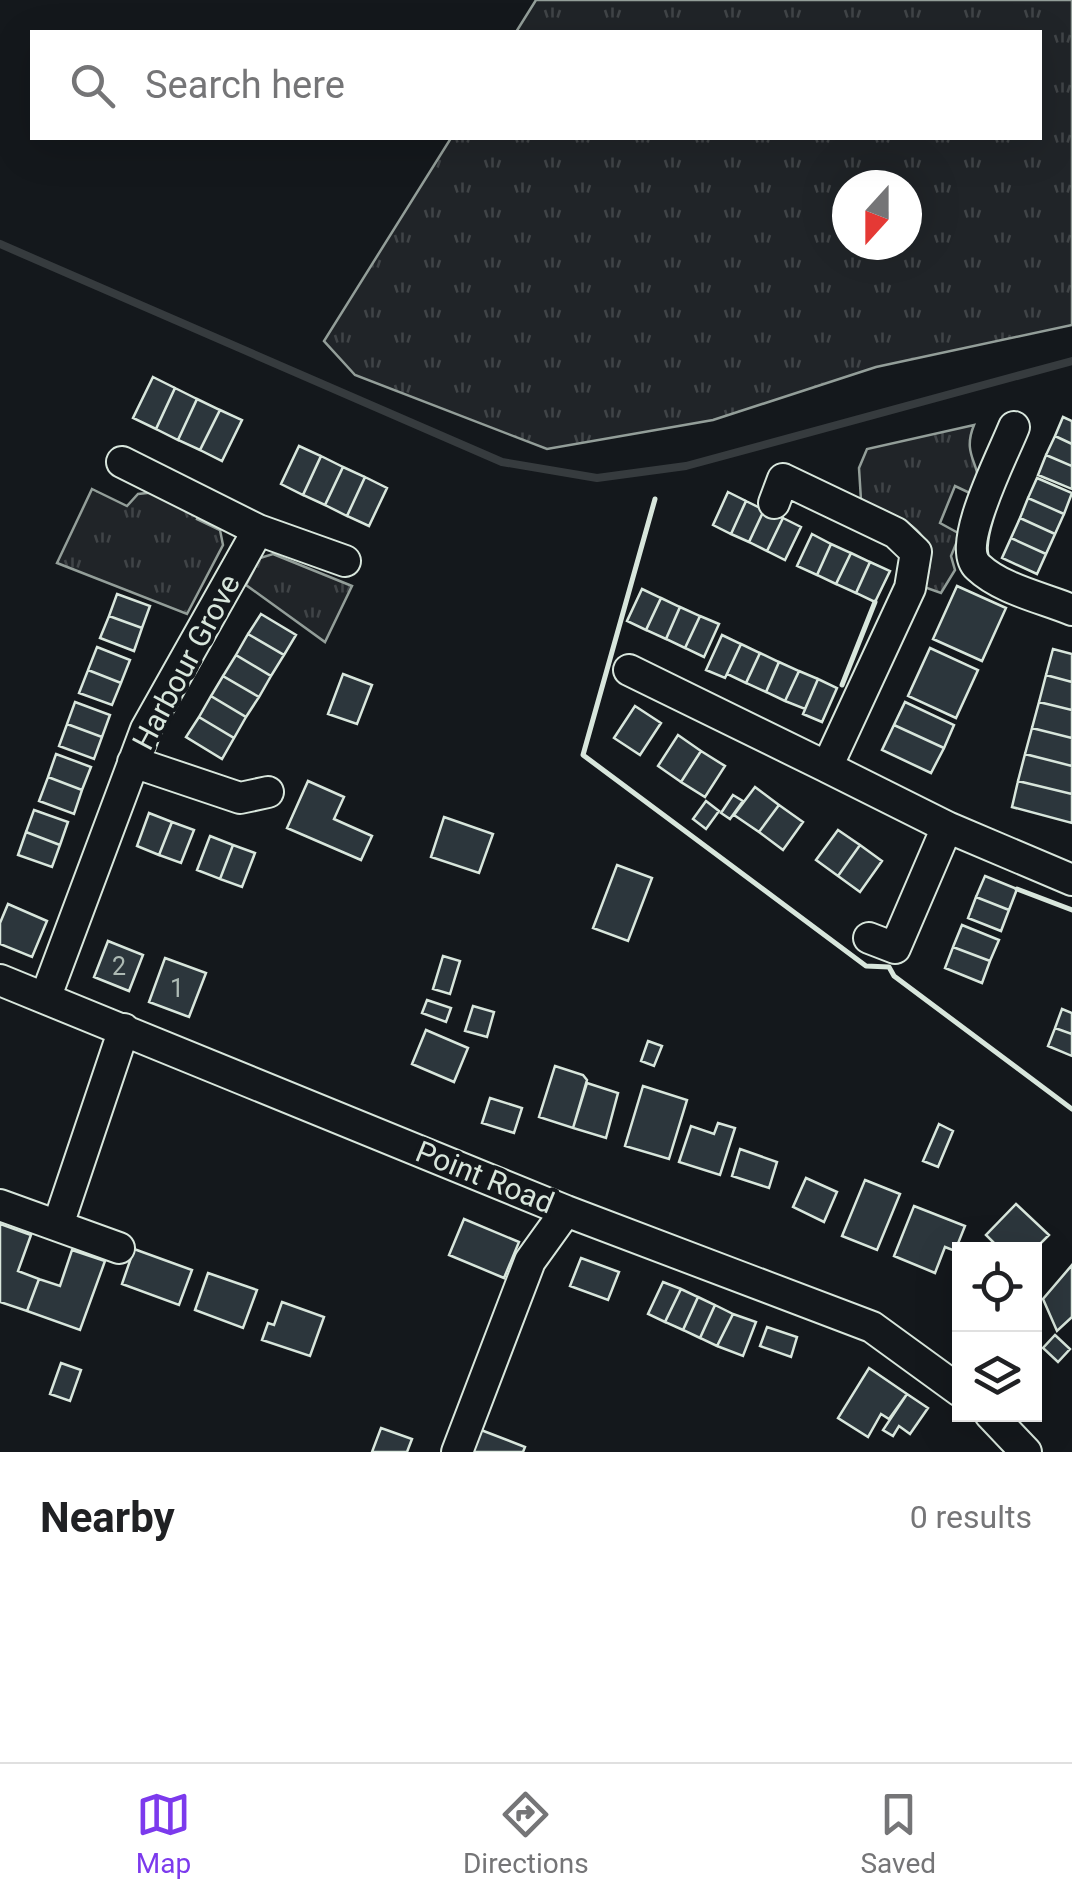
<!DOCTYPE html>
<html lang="en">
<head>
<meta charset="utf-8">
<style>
  body { margin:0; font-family:Roboto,sans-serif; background:#f2f2f2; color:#202124 }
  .controls { position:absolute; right:30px; bottom:30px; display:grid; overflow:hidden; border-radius:0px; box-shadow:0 10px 40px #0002 }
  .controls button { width:90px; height:90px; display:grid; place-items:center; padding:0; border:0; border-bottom:2px solid #e0e0e0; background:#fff; color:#202124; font:50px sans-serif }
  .compass { position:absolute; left:832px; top:170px; width:90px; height:90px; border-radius:50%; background:#fff; box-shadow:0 10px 40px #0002; rotate:201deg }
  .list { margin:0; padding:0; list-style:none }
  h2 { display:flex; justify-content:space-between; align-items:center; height:130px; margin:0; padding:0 40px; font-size:42px }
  h2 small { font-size:32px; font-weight:400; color:#757577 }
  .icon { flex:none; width:55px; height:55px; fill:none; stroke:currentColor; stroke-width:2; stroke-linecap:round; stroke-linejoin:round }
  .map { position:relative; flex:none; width:1072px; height:1452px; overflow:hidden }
  .search { position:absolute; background:#fff; box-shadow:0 10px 40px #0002; left:30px; right:30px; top:30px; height:110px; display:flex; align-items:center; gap:25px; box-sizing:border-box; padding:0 35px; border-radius:0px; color:#757577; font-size:38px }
  .sheet { height:310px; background:#fff }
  nav { display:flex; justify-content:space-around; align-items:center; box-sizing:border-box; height:140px; border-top:2px solid #e0e0e0; background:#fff; font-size:28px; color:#757577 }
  nav a { display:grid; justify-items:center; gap:5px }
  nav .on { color:#7c3aed }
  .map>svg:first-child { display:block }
</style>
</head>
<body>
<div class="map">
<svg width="1072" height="1452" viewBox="0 0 1072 1452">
  <defs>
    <pattern id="grass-tufts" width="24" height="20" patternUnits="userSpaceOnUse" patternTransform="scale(2.5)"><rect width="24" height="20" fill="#202428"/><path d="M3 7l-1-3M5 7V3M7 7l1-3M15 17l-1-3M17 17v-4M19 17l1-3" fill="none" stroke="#404447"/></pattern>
  </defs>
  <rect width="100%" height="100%" fill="#14181c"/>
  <path fill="url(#grass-tufts)" stroke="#939e99" stroke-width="2.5" fill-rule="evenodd" d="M536,0H1072V325L876,367L713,420L547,449L355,375L324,341L451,138H1040V32H516ZM907,185V245H847V185Z
    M974,425C960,459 986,465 976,496L955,486L940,523L960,534L951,556L955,570L941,593L924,587C945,532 905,520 861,500L859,468L867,449Z
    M92,489L127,506L138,494L156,492L200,511L197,519L220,530L223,545L187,614L57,563Z
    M273,554L352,586L325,642L246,585L260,558Z"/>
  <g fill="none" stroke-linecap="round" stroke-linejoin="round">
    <path stroke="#363b3e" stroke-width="8" d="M0,244L502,462L597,478L686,466L1072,361"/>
  </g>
  <path fill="#2c363c" stroke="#d8e6dc" stroke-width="2.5" d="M153,377L175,388L156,429L133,418Z
    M175,388L197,399L178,440L156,429Z
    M197,399L220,410L200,450L178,440Z
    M220,410L242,420L222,461L200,450Z
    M1063,417L1072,421V444L1055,436Z
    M1055,436L1072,444V466L1046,455Z
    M299,446L321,456L303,495L281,484Z
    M1046,455L1072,466V489L1038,475Z
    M321,456L343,467L325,505L303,495Z
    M343,467L365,477L347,516L325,505Z
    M365,477L387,488L369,526L347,516Z
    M1037,478L1072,493L1064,514L1028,498Z
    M728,492L746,501L731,534L713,525Z
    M1028,498L1064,514L1055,534L1020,518Z
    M746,501L764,510L749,542L731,534Z
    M764,510L783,518L767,551L749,542Z
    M783,518L801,527L785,560L767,551Z
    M1020,518L1055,534L1046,554L1011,538Z
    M812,534L831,544L817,575L797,566Z
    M1011,538L1046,554L1037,574L1002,558Z
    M831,544L851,553L836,584L817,575Z
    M851,553L870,562L856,593L836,584Z
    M870,562L890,571L875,602L856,593Z
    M957,586L1006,608L982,661L933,639Z
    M642,589L661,598L646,630L627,621Z
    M117,594L150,606L142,628L109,616Z
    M661,598L680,607L666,639L646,630Z
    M680,607L700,616L685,648L666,639Z
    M261,614L296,635L284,655L248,634Z
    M109,616L142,628L134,651L100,638Z
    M700,616L719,624L704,657L685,648Z
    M248,634L284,655L271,676L236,655Z
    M722,635L741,644L725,678L706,670Z
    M741,644L760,653L746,683L727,674Z
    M97,647L130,660L121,683L88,670Z
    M930,648L978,670L956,718L908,696Z
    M1053,649L1072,654V682L1046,675Z
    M760,653L779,662L766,692L746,683Z
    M236,655L271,676L259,697L223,676Z
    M779,662L799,671L785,701L766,692Z
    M88,670L121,683L112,705L79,693Z
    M799,671L818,679L805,709L785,701Z
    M343,674L372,685L357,724L328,714Z
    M1046,675L1072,682V710L1039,702Z
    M223,676L259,697L246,717L211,696Z
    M818,679L837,688L822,722L803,714Z
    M211,696L246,717L234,738L199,717Z
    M75,702L110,715L102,737L67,724Z
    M905,702L954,725L944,748L894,725Z
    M1039,702L1072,710V738L1032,728Z
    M635,706L661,723L640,755L614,738Z
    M199,717L234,738L222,759L186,737Z
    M67,724L102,737L94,759L59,746Z
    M894,725L944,748L931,773L882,750Z
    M1032,728L1072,738V766L1025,754Z
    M678,735L701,751L681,782L658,766Z
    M701,751L725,766L705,797L681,782Z
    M56,754L91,767L82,790L48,777Z
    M1025,754L1072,766V794L1018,781Z
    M48,777L82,790L74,814L39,801Z
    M308,781L344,797L334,819L372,836L361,860L287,828Z
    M1018,781L1072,794V823L1012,807Z
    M755,787L779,805L759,832L734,815Z
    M733,795L743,801L730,819L721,813Z
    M706,801L719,811L706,829L693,819Z
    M779,805L803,822L783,850L759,832Z
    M34,810L68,822L60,845L26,832Z
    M149,813L172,822L159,855L137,846Z
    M444,817L493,834L479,873L431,857Z
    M172,822L194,830L181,863L159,855Z
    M838,830L860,845L838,876L816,860Z
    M26,832L60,845L52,867L18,855Z
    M210,836L233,845L220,879L197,870Z
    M233,845L255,853L242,887L220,879Z
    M860,845L882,861L860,892L838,876Z
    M617,865L652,878L628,941L593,928Z
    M985,876L1017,889L1009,910L976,897Z
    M976,897L1009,910L1001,931L968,918Z
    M8,904L47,921L32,957L0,944V923Z
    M962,925L999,940L990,961L953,947Z
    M108,941L143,955L129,991L94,977Z
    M953,947L990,961L982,983L945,968Z
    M443,956L460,961L450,994L433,989Z
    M165,958L206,973L189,1017L149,1002Z
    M427,1000L451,1008L446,1022L422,1013Z
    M473,1006L494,1012L487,1037L465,1031Z
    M1062,1009L1072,1013V1034L1055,1028Z
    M1055,1028L1072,1034V1056L1048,1046Z
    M426,1030L468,1048L454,1082L412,1064Z
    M648,1041L662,1046L654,1066L641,1061Z
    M555,1066L583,1075L587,1080L573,1128L539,1117Z
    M587,1083L618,1093L606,1138L573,1128Z
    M643,1086L687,1100L669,1159L625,1146Z
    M490,1098L522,1108L514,1133L482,1123Z
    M718,1123L735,1128L720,1175L679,1162L691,1126L714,1134Z
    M939,1124L953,1131L938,1167L923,1161Z
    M740,1149L777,1162L769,1188L732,1176Z
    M806,1178L837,1192L824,1222L793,1207Z
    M865,1180L900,1194L877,1250L842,1236Z
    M1016,1204L1049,1235L1034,1250H1001L986,1235Z
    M914,1206L965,1226L955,1251L945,1247L935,1273L894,1256Z
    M464,1219L519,1242L504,1278L449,1255Z
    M0,1224L31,1235L18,1271L39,1279L27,1311L0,1302Z
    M134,1249L192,1270L179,1305L122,1284Z
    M72,1250L105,1261L80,1330L27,1311L39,1279L60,1286Z
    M581,1258L619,1272L608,1300L570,1286Z
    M1072,1265V1317L1057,1331L1043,1299Z
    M208,1273L257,1290L243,1328L195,1310Z
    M663,1282L681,1289L665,1322L648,1314Z
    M681,1289L698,1297L683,1330L665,1322Z
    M698,1297L715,1305L700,1338L683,1330Z
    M282,1302L324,1317L310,1356L262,1340L268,1323L274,1325Z
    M715,1305L733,1314L717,1346L700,1338Z
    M733,1314L756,1322L743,1356L717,1346Z
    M767,1327L797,1337L791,1357L760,1346Z
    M1055,1335L1070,1349L1058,1362L1043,1348Z
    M61,1363L81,1370L70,1401L50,1394Z
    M869,1368L907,1394L889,1419L881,1414L868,1437L838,1418Z
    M907,1394L928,1408L910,1434L899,1426L893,1436L883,1430Z
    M381,1428L412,1439L407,1452H372Z
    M481,1430L525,1447L523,1452H472Z"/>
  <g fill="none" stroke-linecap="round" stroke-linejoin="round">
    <g stroke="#d8e6dc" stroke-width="34">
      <path id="minor" d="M1014,427C1003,455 955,546 978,567C1001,589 1043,598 1072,610
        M122,462L258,530
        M774,503L783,479L896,533L916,552L910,588L827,767L947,827
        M629,670L827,767
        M133,762L240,798L268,792
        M869,938L895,948L947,827L1072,880
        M0,980L566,1211L872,1327L960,1391
        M46,996L146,729L258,530L345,561
        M0,1205L119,1248
        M58,1225L124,1029
        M990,1414L1026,1452
        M457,1452L530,1261L566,1211"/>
    </g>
    <use href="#minor" stroke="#14181c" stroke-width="30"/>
    <path stroke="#d8e6dc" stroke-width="5" d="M655,499L583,755L866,966L889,967L894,976L1072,1109
      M842,685L875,602
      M1017,889L1072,910"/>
  </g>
  <g text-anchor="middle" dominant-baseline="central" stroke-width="8" stroke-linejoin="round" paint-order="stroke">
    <g font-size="25" fill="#adbab4">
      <text x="119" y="966">2</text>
      <text x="177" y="988">1</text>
    </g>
    <g font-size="30" fill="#d8e6dc" stroke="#14181c">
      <text transform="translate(186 662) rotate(-62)">Harbour Grove</text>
      <text transform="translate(485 1177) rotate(22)">Point Road</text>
    </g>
  </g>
</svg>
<div class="controls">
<button><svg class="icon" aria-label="locate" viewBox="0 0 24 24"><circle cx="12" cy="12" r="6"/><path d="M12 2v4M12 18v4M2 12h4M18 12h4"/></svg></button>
<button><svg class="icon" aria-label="layers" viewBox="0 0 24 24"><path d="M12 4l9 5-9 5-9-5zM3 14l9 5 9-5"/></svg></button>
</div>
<svg class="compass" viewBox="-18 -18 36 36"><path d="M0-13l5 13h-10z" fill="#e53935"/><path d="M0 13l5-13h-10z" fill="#757577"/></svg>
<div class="search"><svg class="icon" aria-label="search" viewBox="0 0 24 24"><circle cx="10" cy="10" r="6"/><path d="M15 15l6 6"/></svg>Search here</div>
</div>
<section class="sheet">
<h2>Nearby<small>0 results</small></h2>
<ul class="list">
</ul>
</section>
<nav>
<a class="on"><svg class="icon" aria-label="map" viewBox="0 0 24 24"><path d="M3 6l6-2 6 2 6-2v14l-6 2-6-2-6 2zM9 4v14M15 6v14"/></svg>Map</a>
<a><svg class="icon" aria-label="directions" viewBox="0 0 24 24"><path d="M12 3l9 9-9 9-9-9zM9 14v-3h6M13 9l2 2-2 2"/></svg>Directions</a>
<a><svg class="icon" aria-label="saved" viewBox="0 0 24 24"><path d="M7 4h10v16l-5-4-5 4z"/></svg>Saved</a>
</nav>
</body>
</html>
